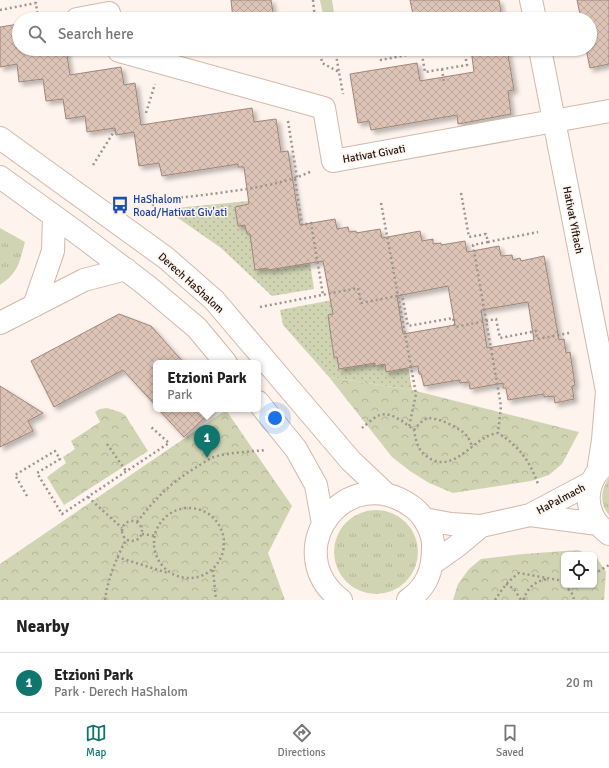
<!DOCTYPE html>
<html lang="en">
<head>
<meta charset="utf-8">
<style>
  body { margin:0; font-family:Signika,sans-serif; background:#f2f2f2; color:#222 }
  .controls { position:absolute; right:12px; bottom:12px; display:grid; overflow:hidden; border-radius:6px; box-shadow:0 1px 3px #0004 }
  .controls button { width:36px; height:36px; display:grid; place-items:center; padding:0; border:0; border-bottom:1px solid #e0e0e0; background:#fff; color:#222; font:20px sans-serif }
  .you { position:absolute; left:275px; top:418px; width:14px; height:14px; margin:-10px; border:3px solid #fff; border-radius:50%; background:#1a73e8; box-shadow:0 0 0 6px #1a73e833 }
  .badge { display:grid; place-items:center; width:26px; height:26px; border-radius:50%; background:#0f766e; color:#fff; font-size:13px; font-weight:700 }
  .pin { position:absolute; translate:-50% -33px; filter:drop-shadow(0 1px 2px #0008) }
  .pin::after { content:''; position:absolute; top:21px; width:14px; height:12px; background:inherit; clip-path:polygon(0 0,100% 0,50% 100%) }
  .popup { position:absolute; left:153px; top:360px; width:108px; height:52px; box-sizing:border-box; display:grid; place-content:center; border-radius:6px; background:#fff; filter:drop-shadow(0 1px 3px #0005); font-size:13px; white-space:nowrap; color:#767676 }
  .popup b { font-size:15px; color:#222 }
  .popup::after { content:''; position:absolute; left:50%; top:100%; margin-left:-8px; border:8px solid transparent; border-top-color:#fff }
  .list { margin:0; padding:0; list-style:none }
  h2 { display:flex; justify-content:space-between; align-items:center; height:52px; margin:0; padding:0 16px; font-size:17px }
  h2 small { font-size:13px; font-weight:400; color:#767676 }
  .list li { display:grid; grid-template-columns:26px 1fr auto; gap:12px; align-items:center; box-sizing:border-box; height:60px; padding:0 16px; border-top:1px solid #e0e0e0 }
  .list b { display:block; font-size:15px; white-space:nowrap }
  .list p { margin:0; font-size:13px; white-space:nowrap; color:#767676 }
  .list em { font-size:13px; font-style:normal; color:#767676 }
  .icon { flex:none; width:22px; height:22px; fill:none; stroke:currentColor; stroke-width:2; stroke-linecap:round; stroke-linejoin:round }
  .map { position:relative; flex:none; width:609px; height:600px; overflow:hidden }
  .search { position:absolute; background:#fff; box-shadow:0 1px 3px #0004; left:12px; right:12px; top:12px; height:44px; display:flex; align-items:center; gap:10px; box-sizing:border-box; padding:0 14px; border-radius:22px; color:#767676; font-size:15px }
  .sheet { height:112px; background:#fff }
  nav { display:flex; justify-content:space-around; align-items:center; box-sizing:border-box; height:56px; border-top:1px solid #e0e0e0; background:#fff; font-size:11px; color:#767676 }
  nav a { display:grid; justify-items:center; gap:2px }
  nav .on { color:#0f766e }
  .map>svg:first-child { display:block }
</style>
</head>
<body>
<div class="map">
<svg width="609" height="600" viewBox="0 0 609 600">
  <defs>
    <pattern id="grass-tufts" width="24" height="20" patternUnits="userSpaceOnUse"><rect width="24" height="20" fill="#d0d4b3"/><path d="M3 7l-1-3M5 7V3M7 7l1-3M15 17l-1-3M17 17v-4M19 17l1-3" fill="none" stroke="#b2b599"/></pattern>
    <pattern id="park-crowns" width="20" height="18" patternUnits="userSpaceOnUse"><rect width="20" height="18" fill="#d0d4b3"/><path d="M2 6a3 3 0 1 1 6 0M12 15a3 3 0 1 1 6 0" fill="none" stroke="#b2b599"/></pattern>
    <pattern id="garden-dots" width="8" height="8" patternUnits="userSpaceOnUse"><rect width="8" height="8" fill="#d0d4b3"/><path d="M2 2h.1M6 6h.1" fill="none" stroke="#b2b599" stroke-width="1.8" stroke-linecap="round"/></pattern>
    <pattern id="building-cross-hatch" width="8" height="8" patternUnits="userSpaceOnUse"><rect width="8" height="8" fill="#dec4b7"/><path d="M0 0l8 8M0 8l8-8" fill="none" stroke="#bea89c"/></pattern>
    <filter id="shadow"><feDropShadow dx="3.5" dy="3.5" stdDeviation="2" flood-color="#0004"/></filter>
  </defs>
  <rect width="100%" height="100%" fill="#fef3ed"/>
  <path fill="url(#grass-tufts)" d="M320,0H332L335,19H332L323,15Z
    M0,228L25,242C19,263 19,272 0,285Z
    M609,478V515C599,504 601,489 609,478Z
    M334 552a42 42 0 1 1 84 0a42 42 0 1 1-84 0Z"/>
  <path fill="url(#park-crowns)" d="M329,377L412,390L579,432L562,464L549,475L531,481L453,493L429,483L410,471L392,457Z
    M107,408L120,412L125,415L148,451L64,505L47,477L66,463L63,457L75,449L71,441L100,422L95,412L100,409Z
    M226,410L292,506L268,553L285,600H0V564Z
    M578,550L590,555H564V585H594V557L597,558L606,572L604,600H453L458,584L469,569L481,559L523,554Z"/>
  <path fill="url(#garden-dots)" d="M249,201V204L235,207L238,226L245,225L247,234L253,233L268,270L310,263L314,289L272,296L221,248L178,218L176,208Z
    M348,297L350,311L328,315L334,357L374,356L376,366L385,364L386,372L405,368L406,354L412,390L329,377L283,325L280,310Z"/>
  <path fill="url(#building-cross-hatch)" stroke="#9e867a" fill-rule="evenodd" filter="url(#shadow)" d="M231,0H271L274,19H233Z
    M410,0H499L502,19H466L465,16L448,19H414Z
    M577,0H609V64L590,68L586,49H590V19H581Z
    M19,24V49H66L70,75L121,67L124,85L135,83L141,125L252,108L254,122L276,119L281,152L288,151L300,225L335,219L337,229L348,227L349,232L356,231V233L380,229L382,238L420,231L422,241L433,239V244L441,243V245L465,241L467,252L499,246L501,256L512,255L513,260L520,258L521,261L544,256L559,340L564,339L566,353L570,352L575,385L572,386L574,399L555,403L554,396L544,397V394L508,400L506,388H503V383L470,389L469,382L460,383L459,380L424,386L421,374H419L418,366L386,372L385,364L375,366V363L339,369L337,357H334L328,315L333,314L323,261L268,270L267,268L255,270L250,234H247L245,225L238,226L235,207L249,204L244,167H238V164L162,176L159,163L139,166L134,132L116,135L115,128L87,132L85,116L66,119L63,99L46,101L43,79L19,82L17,64L0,67V27ZM448,286L455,325L403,334L397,296ZM528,302L534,340L487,348L481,310Z
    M471,49H507L514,90L508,91L511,114L458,124L457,115L371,130L369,121L358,123L350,74L417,63L420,81L474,72Z
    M119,314L151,326L184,363H156V406L123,370L54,407L31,361Z
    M0,386L43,413L28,421L33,431L0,447Z
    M158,409H214L184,437Z"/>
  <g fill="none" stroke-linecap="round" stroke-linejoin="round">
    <g stroke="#d1b8ab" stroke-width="24">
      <path id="minor" d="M531,0L535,19
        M77,19L109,13L110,19
        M118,49L119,51L324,108L333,161L609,111
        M540,49L607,391L609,395
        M0,138L166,258L214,300L351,461L386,494
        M0,177L76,232L146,285L197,328L226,363
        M34,306L53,251L54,216
        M0,323L84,280L126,269
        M258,402L296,449L316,485L323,524
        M609,463C590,473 583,499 594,518C597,525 603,529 609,534
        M598,472L603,440L607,391
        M530,515L598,524
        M424,519L451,524L481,526L530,515L592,482
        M433,563L457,546L481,526
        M341,600C277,551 347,457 414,508C425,517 434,534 433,548C433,570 427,587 408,600"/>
    </g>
    <path stroke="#9e948f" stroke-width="2.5" stroke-dasharray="2 3" stroke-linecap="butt" d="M313,0L315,19
      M0,10L36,3L38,19
      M565,19L580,16
      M320,49L322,63L339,72L343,94
      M335,49L339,72
      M379,49L381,60L422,52
      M421,49L425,72L467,65L464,49
      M442,69L444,83
      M146,113L155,84
      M288,121L297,178
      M93,165L115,130
      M295,179L302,225L311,223L323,295
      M461,193L469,237L486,234L488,242L538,232
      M381,203L416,394L409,427
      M152,205C168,198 186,197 204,195C239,190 281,186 312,171
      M488,242L473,245L501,406L498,433
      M260,307L358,288L361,303L402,295L408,326L453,318L455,327L496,319L500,338L536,331L537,339L569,333
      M362,428C367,424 374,417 380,415C391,411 406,424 414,430C416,442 418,451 429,458C451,472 469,446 486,437C489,435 494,434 498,433C520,447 529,460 538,484
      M414,430C418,425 423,419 429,418C439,418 460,428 466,435C469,438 471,443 472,447
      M107,444L126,471
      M27,496L15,475L55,451L60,459L37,473L62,514L169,443L151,427
      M88,497L122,528
      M154 543a35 35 0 1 1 70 0a35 35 0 1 1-70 0Z
      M122 531a10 10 0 1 1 20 0a10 10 0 1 1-20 0Z
      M137,522C156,498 169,484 195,468C200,465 206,461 211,458C228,452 248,452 266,450
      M142,534L155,536
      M117,557L168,573
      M213,570L216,600
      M594,574L609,565
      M506,584L514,589L521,600
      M565,585L573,595L574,600
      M105,600C108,578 116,559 126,540
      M495,600C502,589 508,581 519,573L564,581
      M524,600C526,589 535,581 547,579"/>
    <use href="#minor" stroke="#fff" stroke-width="22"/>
  </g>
  <defs>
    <g id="bus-bare" transform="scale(1.38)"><path d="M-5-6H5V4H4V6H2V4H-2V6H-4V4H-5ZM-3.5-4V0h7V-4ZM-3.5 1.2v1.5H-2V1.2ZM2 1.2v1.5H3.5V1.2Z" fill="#1a4fb4" stroke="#fef3ed" stroke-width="2.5" paint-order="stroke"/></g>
  </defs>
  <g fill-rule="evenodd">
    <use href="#bus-bare" x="120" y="205"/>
  </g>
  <g text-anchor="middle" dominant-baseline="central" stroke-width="3" stroke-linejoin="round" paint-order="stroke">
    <g font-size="11" fill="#1e1611" stroke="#fef3ed">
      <text transform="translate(374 154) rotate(-10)">Hativat Givati</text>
      <text transform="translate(573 220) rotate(79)">Hativat Yiftach</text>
      <text transform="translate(191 283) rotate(42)">Derech HaShalom</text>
      <text transform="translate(561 499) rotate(-28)">HaPalmach</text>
    </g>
    <g font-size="11" fill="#164399" stroke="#fef3ed" text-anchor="start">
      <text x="133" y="199">HaShalom<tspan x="133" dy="13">Road/Hativat Giv'ati</tspan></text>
    </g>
  </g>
</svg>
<div class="controls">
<button><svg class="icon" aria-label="locate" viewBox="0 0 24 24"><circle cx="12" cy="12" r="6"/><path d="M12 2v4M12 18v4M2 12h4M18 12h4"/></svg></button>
</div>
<div class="you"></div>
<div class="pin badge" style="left:207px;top:458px">1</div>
<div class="popup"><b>Etzioni Park</b>Park</div>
<div class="search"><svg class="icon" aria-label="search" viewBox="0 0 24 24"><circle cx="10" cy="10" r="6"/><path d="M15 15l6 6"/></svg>Search here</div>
</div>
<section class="sheet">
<h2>Nearby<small></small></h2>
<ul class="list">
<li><span class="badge">1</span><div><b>Etzioni Park</b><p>Park · Derech HaShalom</p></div><em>20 m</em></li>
</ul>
</section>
<nav>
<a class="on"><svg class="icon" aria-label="map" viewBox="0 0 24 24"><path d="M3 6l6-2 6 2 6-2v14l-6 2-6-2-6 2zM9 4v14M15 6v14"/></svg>Map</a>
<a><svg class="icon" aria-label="directions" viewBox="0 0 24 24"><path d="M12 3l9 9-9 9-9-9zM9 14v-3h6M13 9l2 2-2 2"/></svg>Directions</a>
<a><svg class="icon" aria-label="saved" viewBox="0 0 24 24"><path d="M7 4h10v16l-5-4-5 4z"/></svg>Saved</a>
</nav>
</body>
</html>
